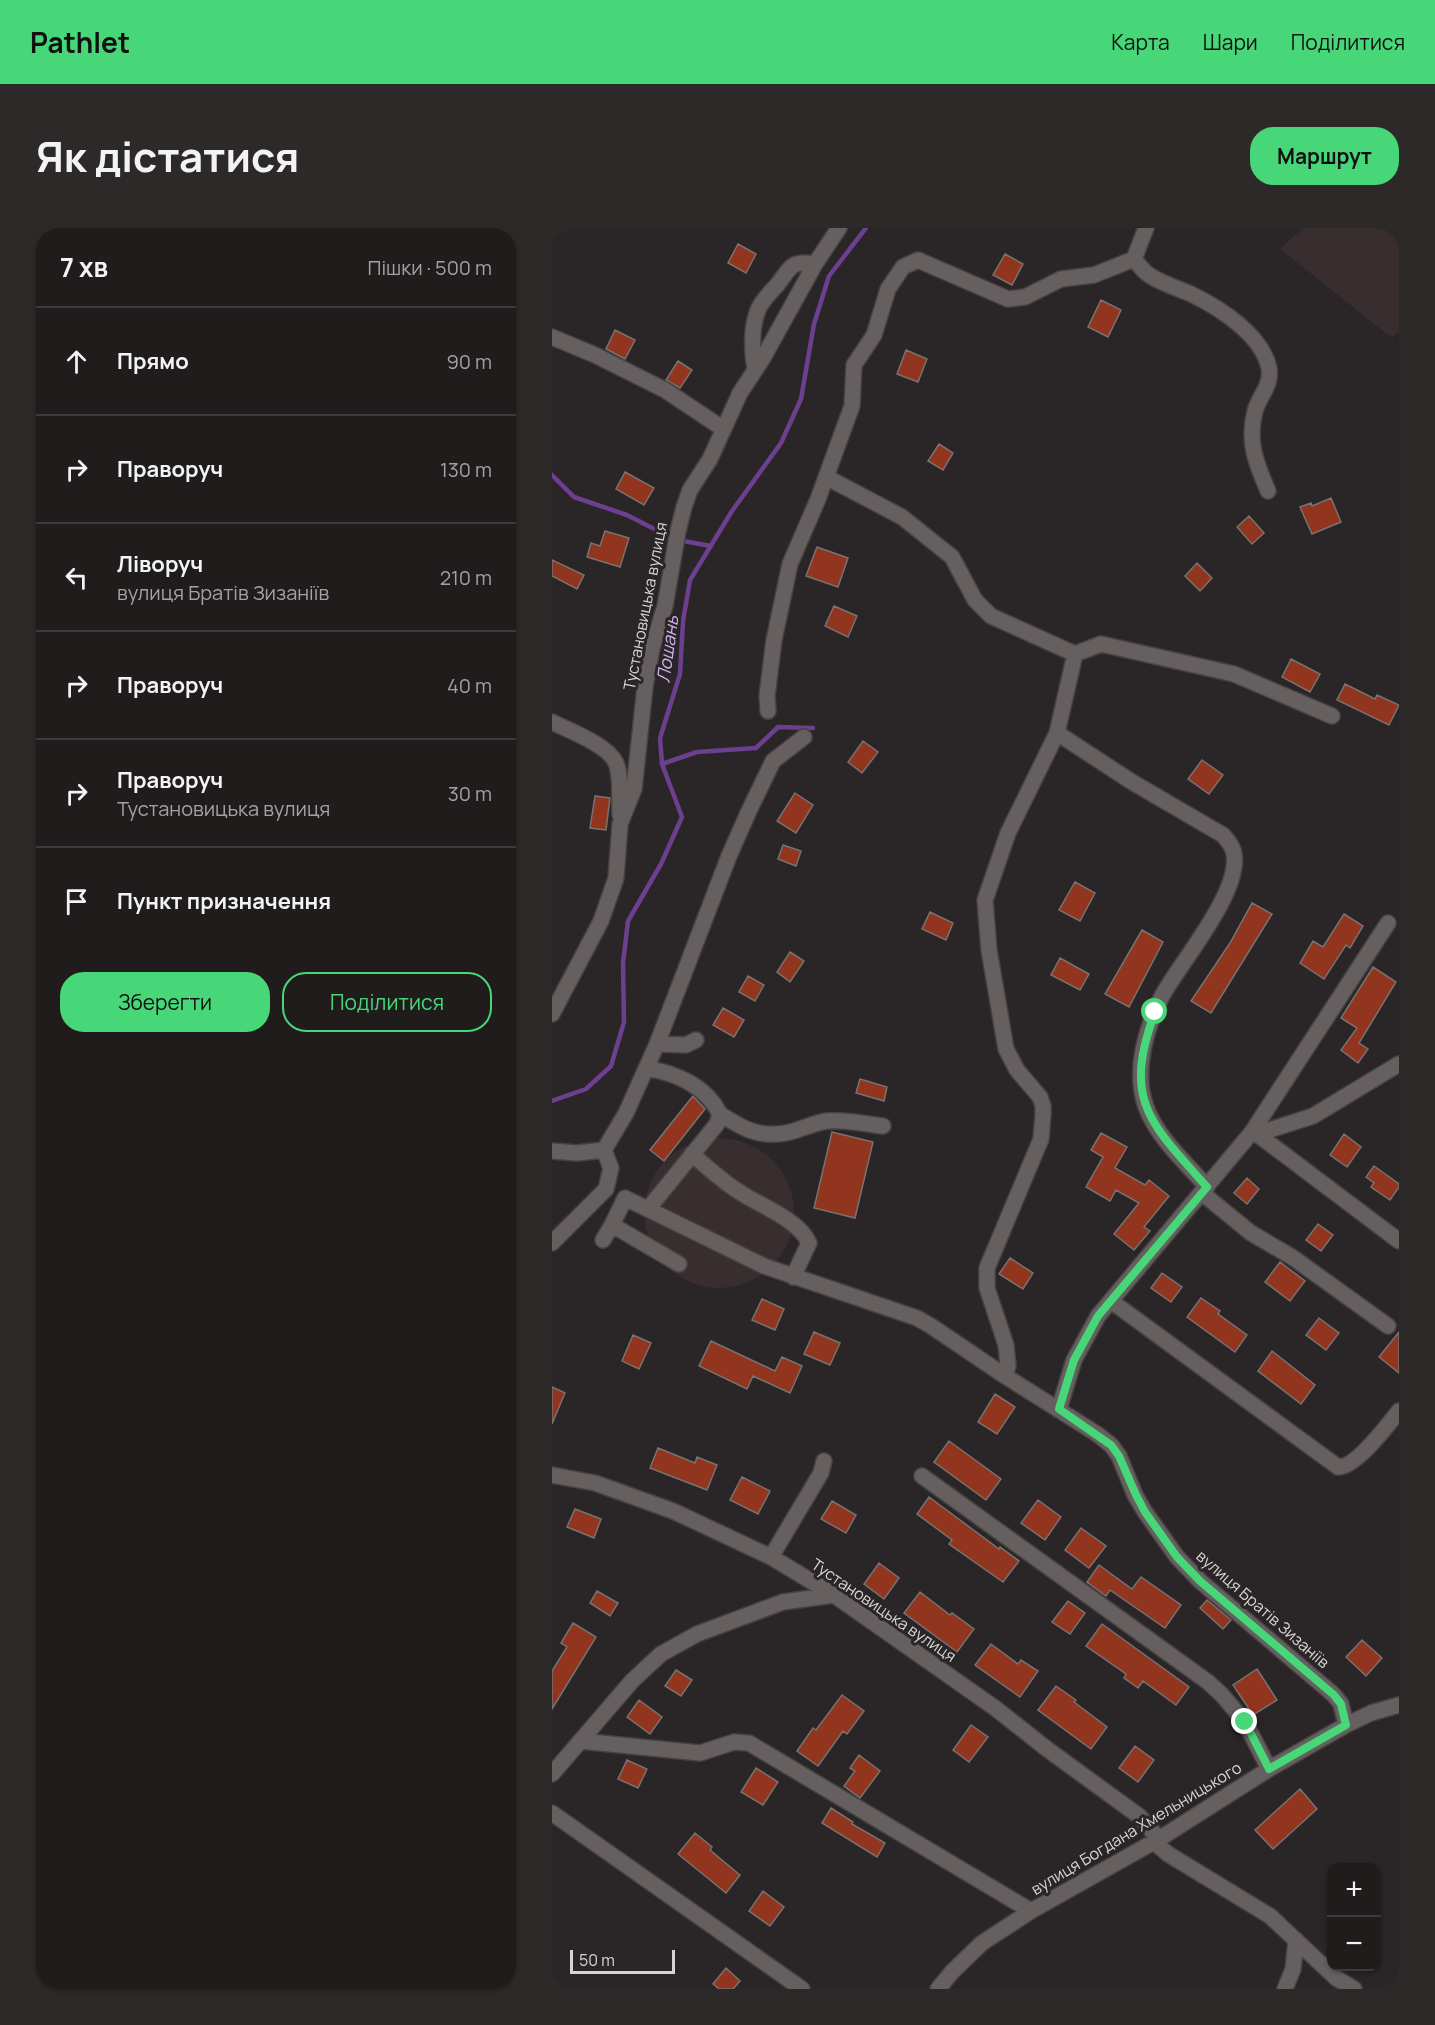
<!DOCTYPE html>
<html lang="uk">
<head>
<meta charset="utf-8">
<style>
  body { margin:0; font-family:Manrope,sans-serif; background:#2d2929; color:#f1f3f6 }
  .controls { position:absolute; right:18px; bottom:18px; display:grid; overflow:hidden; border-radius:12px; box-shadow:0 2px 4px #0004 }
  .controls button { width:54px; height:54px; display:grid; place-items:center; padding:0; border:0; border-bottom:2px solid #3d3a3b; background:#201c1c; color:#f1f3f6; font:30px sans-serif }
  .scale { position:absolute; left:18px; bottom:15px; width:105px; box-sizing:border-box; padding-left:6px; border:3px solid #d8d4d5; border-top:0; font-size:16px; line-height:21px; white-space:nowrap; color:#d8d4d5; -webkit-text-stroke:4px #2a2526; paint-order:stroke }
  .stop { position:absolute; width:18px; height:18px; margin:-14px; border:4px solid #47d779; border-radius:50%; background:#fff }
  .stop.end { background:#47d779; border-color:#fff; box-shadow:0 2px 6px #0008 }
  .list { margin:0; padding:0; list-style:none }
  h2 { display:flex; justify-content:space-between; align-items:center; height:78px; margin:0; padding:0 24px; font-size:26px }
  h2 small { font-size:20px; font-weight:400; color:#a2a1a3 }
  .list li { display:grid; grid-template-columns:39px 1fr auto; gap:18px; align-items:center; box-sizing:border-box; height:108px; padding:0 24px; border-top:2px solid #3d3a3b }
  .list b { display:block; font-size:22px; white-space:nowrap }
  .list p { margin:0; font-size:20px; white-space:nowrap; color:#a2a1a3 }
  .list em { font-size:20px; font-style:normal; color:#a2a1a3 }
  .actions { display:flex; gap:12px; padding:18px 24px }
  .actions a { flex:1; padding:14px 0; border:2px solid #47d779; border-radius:24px; text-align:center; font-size:21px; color:#47d779 }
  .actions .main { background:#47d779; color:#111 }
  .icon { flex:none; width:33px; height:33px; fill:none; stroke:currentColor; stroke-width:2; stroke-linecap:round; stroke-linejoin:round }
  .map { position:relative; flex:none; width:847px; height:1761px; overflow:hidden; border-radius:24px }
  header { display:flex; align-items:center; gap:36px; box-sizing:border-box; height:84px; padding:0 30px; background:#47d779; color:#111 }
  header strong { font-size:28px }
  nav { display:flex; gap:33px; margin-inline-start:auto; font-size:21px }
  .intro { display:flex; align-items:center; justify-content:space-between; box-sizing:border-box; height:144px; padding:0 36px }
  h1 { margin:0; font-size:42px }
  .button { padding:15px 27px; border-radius:24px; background:#47d779; color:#111; font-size:21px; font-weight:700 }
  main { display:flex; gap:36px; padding:0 36px }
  aside { flex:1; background:#201c1c; border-radius:24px; box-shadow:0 2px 4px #0004 }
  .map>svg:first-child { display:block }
</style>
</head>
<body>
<header>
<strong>Pathlet</strong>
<nav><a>Карта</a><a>Шари</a><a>Поділитися</a></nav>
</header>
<div class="intro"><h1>Як дістатися</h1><a class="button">Маршрут</a></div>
<main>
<aside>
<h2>7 хв<small>Пішки · 500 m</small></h2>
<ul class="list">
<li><svg class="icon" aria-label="ahead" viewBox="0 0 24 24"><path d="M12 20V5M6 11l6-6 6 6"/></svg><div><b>Прямо</b></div><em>90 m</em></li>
<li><svg class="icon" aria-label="right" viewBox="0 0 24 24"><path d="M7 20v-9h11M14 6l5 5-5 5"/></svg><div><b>Праворуч</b></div><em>130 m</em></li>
<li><svg class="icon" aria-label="left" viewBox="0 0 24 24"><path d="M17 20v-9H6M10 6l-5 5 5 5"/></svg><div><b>Ліворуч</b><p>вулиця Братів Зизаніїв</p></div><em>210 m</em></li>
<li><svg class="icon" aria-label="right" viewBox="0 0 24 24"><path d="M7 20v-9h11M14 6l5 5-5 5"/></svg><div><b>Праворуч</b></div><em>40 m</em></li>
<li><svg class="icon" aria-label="right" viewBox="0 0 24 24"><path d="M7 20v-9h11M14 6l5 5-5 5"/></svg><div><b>Праворуч</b><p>Тустановицька вулиця</p></div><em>30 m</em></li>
<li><svg class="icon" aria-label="arrive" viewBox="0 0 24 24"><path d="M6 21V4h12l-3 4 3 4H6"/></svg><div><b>Пункт призначення</b></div></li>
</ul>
<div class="actions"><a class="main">Зберегти</a><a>Поділитися</a></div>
</aside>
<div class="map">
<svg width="847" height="1761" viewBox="0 0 847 1761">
  <rect width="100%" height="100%" fill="#2a2526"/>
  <path fill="#382d2f" d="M751,0H847V104L840,110L728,21Z
    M92 985a75 75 0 1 1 150 0a75 75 0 1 1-150 0Z"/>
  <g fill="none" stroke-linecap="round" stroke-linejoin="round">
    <path stroke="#6c408f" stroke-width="4.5" d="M0,247L22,269L75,287L112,306
      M131,313L159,318
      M110,536L145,524L204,520L226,499L261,500
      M0,873L34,861L59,838L72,794L71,735L76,693L109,636L130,589L110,536L108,510L128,446L131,393L138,352L180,283L229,215L249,171L262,96L277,48L314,0"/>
  </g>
  <path fill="#91351f" stroke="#787271" stroke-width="1.5" d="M186,16L204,26L194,45L176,35Z
    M453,26L471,36L460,57L441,47Z
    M549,72L569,82L556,109L536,99Z
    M63,102L83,112L73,131L54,121Z
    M354,122L375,131L366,154L345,146Z
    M126,133L140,142L128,160L114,152Z
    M387,216L401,225L391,242L376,233Z
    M73,244L102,260L92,277L64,261Z
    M779,270L789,294L760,306L748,279L759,275L760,278Z
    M697,288L712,305L700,316L685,299Z
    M53,303L77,310L68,339L35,329L39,315L48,318Z
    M265,319L296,330L286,359L254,348Z
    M0,332L32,347L25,361L0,348Z
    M645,335L660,350L648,363L633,348Z
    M282,378L305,388L296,409L273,398Z
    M739,431L768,446L758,464L730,449Z
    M793,456L823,471L825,467L847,477L837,497L785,472Z
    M311,513L326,524L310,545L296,534Z
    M650,532L671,547L657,566L636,551Z
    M243,565L261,577L244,605L225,593Z
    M43,568L58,570L54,602L38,600Z
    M231,617L249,623L244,638L226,631Z
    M523,654L543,665L528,693L507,682Z
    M700,675L720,686L659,785L639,773L678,715Z
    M378,684L401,695L394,712L370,701Z
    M792,686L811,698L798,720L794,717L772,751L748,735L761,713L771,719Z
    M590,702L611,714L577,779L553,766Z
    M238,724L252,733L238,754L225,744Z
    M508,730L537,746L528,762L499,747Z
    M821,739L844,754L807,815L816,821L806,835L789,822L805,800L789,790Z
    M196,748L212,757L203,773L187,764Z
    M171,780L192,792L182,809L161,797Z
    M308,851L335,859L332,873L304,865Z
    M141,868L153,881L112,933L98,922Z
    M280,904L321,914L303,990L262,980Z
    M549,905L575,919L563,940L593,957L597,952L617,968L592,999L598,1003L582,1022L562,1006L587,975L564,962L558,973L534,959L551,929L539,922Z
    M792,906L809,919L795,939L778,927Z
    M822,938L847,956V959L838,972L819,959L822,955L814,949Z
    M695,950L707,961L695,976L682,965Z
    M766,996L781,1007L769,1023L754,1012Z
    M458,1030L481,1045L471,1061L447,1046Z
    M728,1034L753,1053L738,1073L713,1054Z
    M610,1045L630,1059L619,1074L599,1060Z
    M649,1070L668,1083L666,1086L695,1107L683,1124L635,1089Z
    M210,1071L232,1081L223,1102L200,1092Z
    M767,1090L787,1105L774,1122L754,1107Z
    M262,1104L288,1115L278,1137L252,1126Z
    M847,1104V1145L827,1129Z
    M81,1107L99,1115L87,1141L70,1133Z
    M159,1113L223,1143L230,1129L250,1138L238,1165L201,1148L195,1161L147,1138Z
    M720,1123L763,1157L749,1176L706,1143Z
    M0,1159L13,1165L0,1196Z
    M443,1166L463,1179L445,1206L426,1194Z
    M397,1213L449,1251L434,1272L382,1234Z
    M106,1220L143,1235L145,1229L165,1237L155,1262L98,1240Z
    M190,1249L218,1263L206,1286L178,1272Z
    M377,1269L447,1321L448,1319L467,1333L451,1354L397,1316L400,1312L365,1286Z
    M486,1272L509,1289L493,1312L469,1295Z
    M280,1273L304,1287L294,1305L269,1291Z
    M23,1281L49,1291L42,1310L15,1299Z
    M529,1300L554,1318L537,1340L513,1322Z
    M327,1335L347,1350L332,1371L312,1356Z
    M547,1337L580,1361L589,1349L629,1377L613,1400L558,1362L554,1368L535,1354Z
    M45,1363L66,1375L58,1388L38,1375Z
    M368,1364L398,1387L400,1385L422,1401L405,1424L352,1385Z
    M655,1372L679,1392L671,1401L648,1380Z
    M516,1373L533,1385L518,1406L500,1394Z
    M21,1395L44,1409L0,1481V1443L15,1419L9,1415Z
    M550,1396L637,1459L624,1477L591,1453L586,1460L572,1450L574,1446L534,1418Z
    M810,1412L830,1430L814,1448L794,1429Z
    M439,1416L466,1436L469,1432L486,1443L468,1469L423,1437Z
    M705,1441L725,1472L701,1487L681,1457Z
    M124,1442L140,1452L129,1468L113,1458Z
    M504,1458L524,1472L522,1474L555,1499L539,1521L486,1482Z
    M290,1467L312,1483L295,1506L291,1503L266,1538L245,1523L261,1500L264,1502Z
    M87,1472L110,1489L98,1506L75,1489Z
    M419,1497L436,1509L417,1534L401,1522Z
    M583,1518L602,1532L586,1554L567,1540Z
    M307,1527L328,1543L308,1570L292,1558L303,1543L298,1540Z
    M75,1532L95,1541L86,1560L66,1551Z
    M204,1540L226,1554L211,1577L189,1564Z
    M748,1561L765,1581L721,1621L703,1602Z
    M279,1580L301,1594L300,1596L333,1615L325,1629L270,1595Z
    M143,1605L160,1619L158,1622L188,1647L174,1665L126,1626Z
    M211,1663L232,1679L218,1698L197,1683Z
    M174,1740L188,1753L181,1761H167L161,1756Z"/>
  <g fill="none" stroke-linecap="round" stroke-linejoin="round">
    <g stroke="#464242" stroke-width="18">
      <path id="minor" d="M582,31C587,37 591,43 597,47C611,56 625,60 639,66C668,80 710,107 717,140C720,158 707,168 703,183C695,214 704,235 716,263
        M0,109L43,127L113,162L170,200
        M203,142C200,124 199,100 206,82C210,72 219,64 226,56C239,39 239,32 263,36
        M274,249L350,289L400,329L423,372L439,388L523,426L505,505L456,605L433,672L437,722L454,821L465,842L488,869L491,878V887L489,911L435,1040V1060L454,1117L456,1138L453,1148
        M523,426L549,416L682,446L780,488
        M216,483L215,468L222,412L238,336L266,271L300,178L302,137L322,107L336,61L351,39L366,32L456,71L473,69L509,51L542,47L582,31L594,0
        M0,494C18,503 56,517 64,535C70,550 67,571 68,587
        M505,505L580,554L671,607C676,613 681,618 682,626C689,664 628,735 610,768C594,800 581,843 594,879C605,909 633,934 655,959
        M0,786L49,693L64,650L68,596L82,561L93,459L100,420L113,378L126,303L132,279L138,262L158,231L188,165L211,130L263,36L287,0
        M105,816L134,817L144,812
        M95,840C125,846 153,857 168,886L165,896L96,981
        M168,886C190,900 206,910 234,905C248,902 261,895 275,893C293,891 313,896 331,898
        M700,904L705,906L761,888L847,836
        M705,906L847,1013
        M0,923L25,925L52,922
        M140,926C156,940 171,954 189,965C209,978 247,992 257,1015L241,1049
        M650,965L699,1005L740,1029L836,1098
        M51,1012L60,997
        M0,1015L54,961L59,940L52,922L74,885L105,816L177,628L196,585L221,533L252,509
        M127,1036L60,997L73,970L212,1038L365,1090L379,1098L453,1148L545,1206L559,1217L567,1228L583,1267L593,1284L625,1329L648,1353L782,1467L789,1476L794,1497
        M559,1073L786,1239C803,1240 836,1197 847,1183
        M507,1181L522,1132L546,1088L700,904L836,695
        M0,1247L43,1255L121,1283L219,1329L282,1367L443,1480L495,1521L587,1588L607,1611
        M370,1248L656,1454L670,1467L693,1494L717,1541
        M219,1329L269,1245L272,1233
        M28,1513L148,1525L182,1514L197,1515L479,1683
        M0,1546L80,1453L109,1426L145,1406L231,1374L282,1367
        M0,1585L250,1761
        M602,1614L616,1626L718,1688L784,1750L802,1761
        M386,1761L400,1744L430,1715L479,1683L607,1611L717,1541L794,1497L819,1485L847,1477
        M733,1761L741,1741L744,1712"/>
    </g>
    <use href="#minor" stroke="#655f60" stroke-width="15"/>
  </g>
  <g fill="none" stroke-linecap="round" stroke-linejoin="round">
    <path stroke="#47d779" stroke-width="8" d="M603,784C570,873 598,895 655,959L546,1088L522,1132L507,1181L559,1217L567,1228L584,1267L593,1284L625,1329L648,1353L782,1467L789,1476L794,1497L717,1541L693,1494"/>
  </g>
  <g text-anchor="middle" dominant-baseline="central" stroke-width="6" stroke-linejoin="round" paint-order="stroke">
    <g font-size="16" fill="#d8d4d5" stroke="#2a2526">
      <text transform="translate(93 378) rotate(-79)">Тустановицька вулиця</text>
      <text transform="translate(711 1381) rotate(41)">вулиця Братів Зизаніїв</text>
      <text transform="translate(332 1382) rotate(34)">Тустановицька вулиця</text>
      <text transform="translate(584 1600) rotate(-31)">вулиця Богдана Хмельницького</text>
    </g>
    <g font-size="18" font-style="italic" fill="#d2b1f2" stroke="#2a2526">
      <text transform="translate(115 421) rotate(-82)">Лошань</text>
    </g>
  </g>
</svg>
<div class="controls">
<button>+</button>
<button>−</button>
</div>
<div class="scale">50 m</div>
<div class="stop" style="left:603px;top:784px"></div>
<div class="stop end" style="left:693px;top:1494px"></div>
</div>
</main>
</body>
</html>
